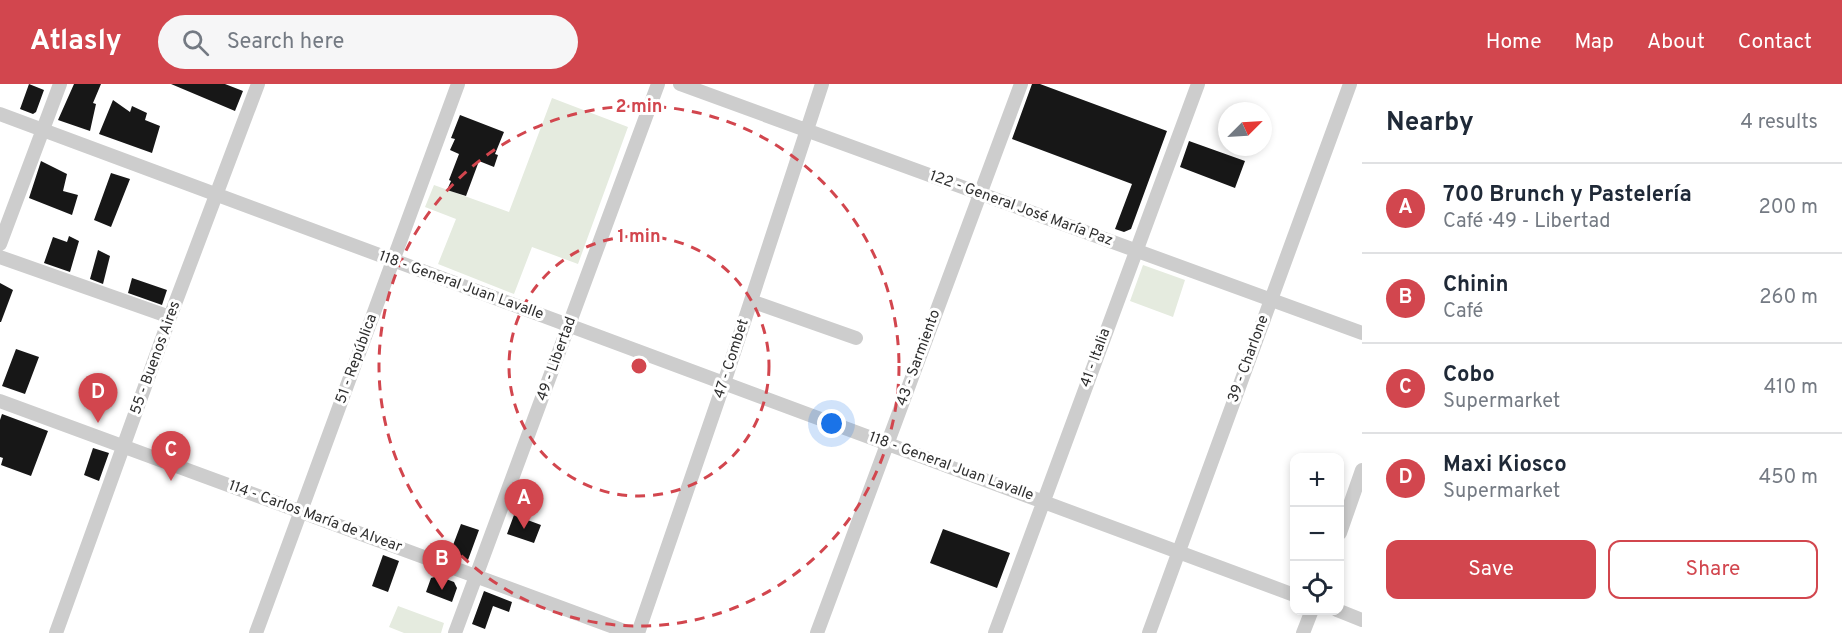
<!DOCTYPE html>
<html lang="en">
<head>
<meta charset="utf-8">
<style>
  body { margin:0; font-family:Overpass,sans-serif; background:#f6f6f7; color:#1f2937 }
  .controls { position:absolute; right:18px; bottom:18px; display:grid; overflow:hidden; border-radius:12px; box-shadow:0 3px 9px #0003 }
  .controls button { width:54px; height:54px; display:grid; place-items:center; padding:0; border:0; border-bottom:2px solid #e0e1e3; background:#fff; color:#1f2937; font:30px sans-serif }
  .compass { position:absolute; left:1218px; top:18px; width:54px; height:54px; border-radius:50%; background:#fff; box-shadow:0 3px 9px #0003; rotate:66deg }
  .you { position:absolute; left:832px; top:340px; width:21px; height:21px; margin:-15px; border:4px solid #fff; border-radius:50%; background:#1a73e8; box-shadow:0 0 0 9px #1a73e833 }
  .badge { display:grid; place-items:center; width:39px; height:39px; border-radius:50%; background:#d2464e; color:#fff; font-size:20px; font-weight:700 }
  .pin { position:absolute; translate:-50% -50px; filter:drop-shadow(0 2px 3px #0008) }
  .pin::after { content:''; position:absolute; top:32px; width:21px; height:18px; background:inherit; clip-path:polygon(0 0,100% 0,50% 100%) }
  .list { margin:0; padding:0; list-style:none }
  h2 { display:flex; justify-content:space-between; align-items:center; height:78px; margin:0; padding:0 24px; font-size:26px }
  h2 small { font-size:20px; font-weight:400; color:#747a83 }
  .list li { display:grid; grid-template-columns:39px 1fr auto; gap:18px; align-items:center; box-sizing:border-box; height:90px; padding:0 24px; border-top:2px solid #e0e1e3 }
  .list b { display:block; font-size:22px; white-space:nowrap }
  .list p { margin:0; font-size:20px; white-space:nowrap; color:#747a83 }
  .list em { font-size:20px; font-style:normal; color:#747a83 }
  .actions { display:flex; gap:12px; padding:18px 24px }
  .actions a { flex:1; padding:14px 0; border:2px solid #d2464e; border-radius:12px; text-align:center; font-size:21px; color:#d2464e }
  .actions .main { background:#d2464e; color:#fff }
  .icon { flex:none; width:33px; height:33px; fill:none; stroke:currentColor; stroke-width:2; stroke-linecap:round; stroke-linejoin:round }
  .map { position:relative; flex:none; width:1362px; height:549px; overflow:hidden }
  header { display:flex; align-items:center; gap:36px; box-sizing:border-box; height:84px; padding:0 30px; background:#d2464e; color:#fff }
  header strong { font-size:28px }
  nav { display:flex; gap:33px; margin-inline-start:auto; font-size:21px }
  .search { width:420px; height:54px; background:#f6f6f7; display:flex; align-items:center; gap:15px; box-sizing:border-box; padding:0 21px; border-radius:33px; color:#747a83; font-size:22px }
  main { display:flex }
  aside { flex:1; background:#fff }
  .map>svg:first-child { display:block }
</style>
</head>
<body>
<header>
<strong>Atlasly</strong>
<div class="search"><svg class="icon" aria-label="search" viewBox="0 0 24 24"><circle cx="10" cy="10" r="6"/><path d="M15 15l6 6"/></svg>Search here</div>
<nav><a>Home</a><a>Map</a><a>About</a><a>Contact</a></nav>
</header>
<main>
<div class="map">
<svg width="1362" height="549" viewBox="0 0 1362 549">
  <rect width="100%" height="100%" fill="#fff"/>
  <path fill="#e5ebdf" d="M552,14L628,43L578,180L532,163L514,210L438,180L456,135L425,123L434,101L509,128Z
    M1143,181L1185,196L1173,233L1130,217Z
    M398,522L444,539L441,549H404L389,543Z"/>
  <path fill="#171717" d="M29,0L44,6L36,28L33,30L20,25Z
    M74,0H101L93,19L96,20L90,47L58,36Z
    M171,0H225L243,7L235,27Z
    M1032,0H1040L1167,47L1131,145L1124,148L1115,145L1132,100L1012,55Z
    M113,16L130,28L132,22L147,29L145,36L160,42L152,69L99,50Z
    M460,31L504,48L495,70L498,71L494,83L479,77L466,112L447,106L451,97L449,96L459,70L450,66L455,55L451,54Z
    M1189,57L1245,77L1235,104L1180,83Z
    M41,77L67,90L63,107L78,111L72,131L29,114Z
    M111,89L130,95L111,143L94,136Z
    M69,152L79,157L70,188L44,179L53,153L67,158Z
    M98,166L110,172L103,200L90,195Z
    M132,194L167,206L162,221L128,209Z
    M0,199L13,206L1,238H0Z
    M16,265L39,273L25,310L2,302Z
    M2,330L48,347L31,392L1,381L3,374L0,373V336Z
    M93,364L109,369L99,397L84,391Z
    M514,431L541,441L534,459L507,450Z
    M461,440L479,446L468,476L450,469Z
    M943,445L1010,469L997,504L930,479Z
    M383,471L399,477L388,508L372,502Z
    M438,492L454,498L457,504L452,518L426,508L431,494Z
    M484,507L512,518L509,528L493,522L485,545L472,540Z"/>
  <g fill="none" stroke-linecap="round" stroke-linejoin="round">
    <path stroke="#cdcdcd" stroke-width="14" d="M680,0L1362,249
      M0,30L1294,511
      M0,160L60,0
      M0,173L170,233
      M751,217L856,254
      M0,317L630,549
      M1340,449L1362,386
      M1337,526L1362,536
      M56,549L170,233L258,0
      M256,549L458,0
      M455,549L658,0
      M638,549L724,299L822,0
      M817,549L1021,0
      M995,549L1198,0
      M1149,549L1350,0
      M1303,549L1312,526"/>
  </g>
  <g fill="none" stroke="#d2464e" stroke-width="3" stroke-dasharray="10 8">
    <circle cx="639" cy="282" r="130"/>
    <circle cx="639" cy="282" r="260"/>
  </g>
  <g text-anchor="middle" dominant-baseline="central" stroke-width="6" stroke-linejoin="round" paint-order="stroke">
    <g font-size="15" fill="#303030" stroke="#fff">
      <text transform="translate(1021 125) rotate(20)">122 - General José María Paz</text>
      <text transform="translate(461 202) rotate(20)">118 - General Juan Lavalle</text>
      <text transform="translate(156 274) rotate(-70)">55 - Buenos Aires</text>
      <text transform="translate(919 274) rotate(-70)">43 - Sarmiento</text>
      <text transform="translate(1096 274) rotate(-70)">41 - Italia</text>
      <text transform="translate(357 275) rotate(-70)">51 - República</text>
      <text transform="translate(557 275) rotate(-70)">49 - Libertad</text>
      <text transform="translate(732 275) rotate(-72)">47 - Combet</text>
      <text transform="translate(1249 275) rotate(-70)">39 - Charlone</text>
      <text transform="translate(951 383) rotate(20)">118 - General Juan Lavalle</text>
      <text transform="translate(315 433) rotate(20)">114 - Carlos María de Alvear</text>
    </g>
  </g>
  <circle cx="639" cy="282" r="9" fill="#d2464e" stroke="#fff" stroke-width="3"/>
  <g font-size="18" text-anchor="middle" font-weight="bold" fill="#d2464e" stroke="#fff" stroke-width="6" stroke-linejoin="round" paint-order="stroke">
    <text x="639" y="28">2 min</text>
    <text x="639" y="158">1 min</text>
  </g>
</svg>
<div class="controls">
<button>+</button>
<button>−</button>
<button><svg class="icon" aria-label="locate" viewBox="0 0 24 24"><circle cx="12" cy="12" r="6"/><path d="M12 2v4M12 18v4M2 12h4M18 12h4"/></svg></button>
</div>
<svg class="compass" viewBox="-18 -18 36 36"><path d="M0-13l5 13h-10z" fill="#e53935"/><path d="M0 13l5-13h-10z" fill="#747a83"/></svg>
<div class="you"></div>
<div class="pin badge" style="left:524px;top:445px">A</div>
<div class="pin badge" style="left:442px;top:506px">B</div>
<div class="pin badge" style="left:171px;top:397px">C</div>
<div class="pin badge" style="left:98px;top:339px">D</div>
</div>
<aside>
<h2>Nearby<small>4 results</small></h2>
<ul class="list">
<li><span class="badge">A</span><div><b>700 Brunch y Pastelería</b><p>Café · 49 - Libertad</p></div><em>200 m</em></li>
<li><span class="badge">B</span><div><b>Chinin</b><p>Café</p></div><em>260 m</em></li>
<li><span class="badge">C</span><div><b>Cobo</b><p>Supermarket</p></div><em>410 m</em></li>
<li><span class="badge">D</span><div><b>Maxi Kiosco</b><p>Supermarket</p></div><em>450 m</em></li>
</ul>
<div class="actions"><a class="main">Save</a><a>Share</a></div>
</aside>
</main>
</body>
</html>
